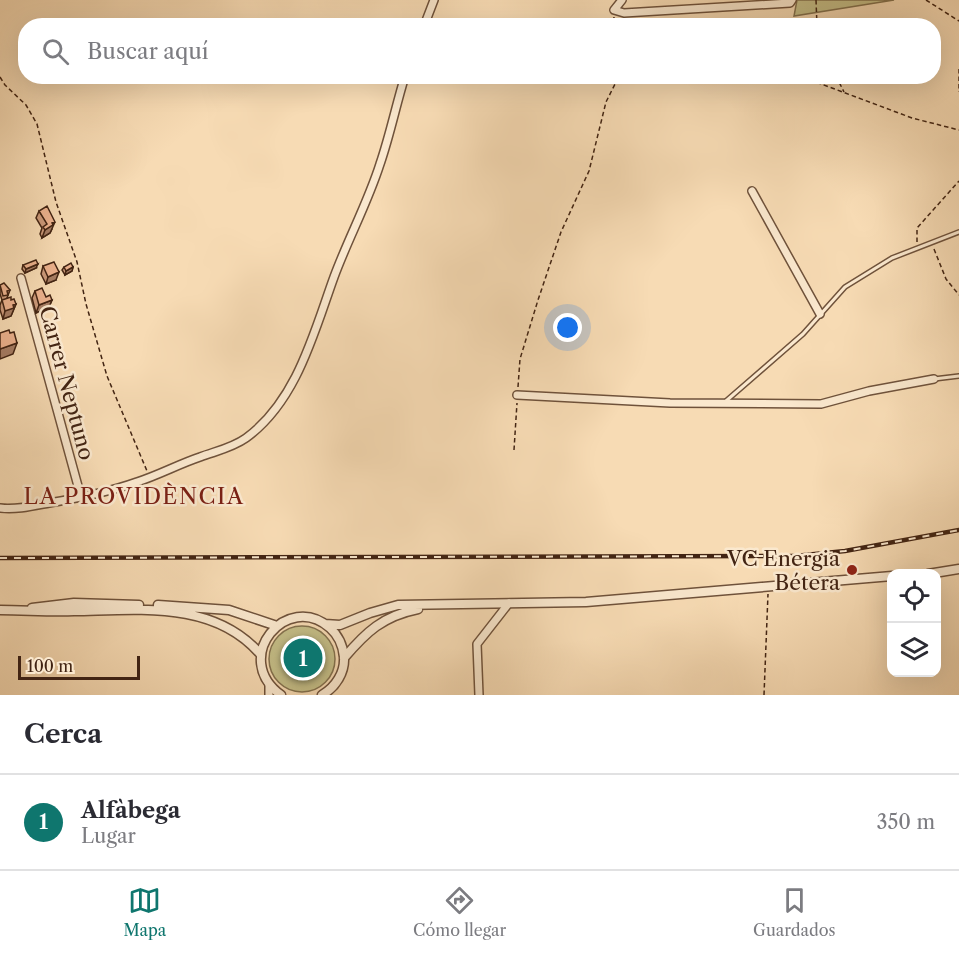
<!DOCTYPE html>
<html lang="es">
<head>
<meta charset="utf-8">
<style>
  body { margin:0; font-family:"Libre Caslon Text",serif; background:#f2f2f3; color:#2b2b33 }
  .controls { position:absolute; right:18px; bottom:18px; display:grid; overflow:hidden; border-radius:12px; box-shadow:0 6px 24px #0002 }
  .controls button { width:54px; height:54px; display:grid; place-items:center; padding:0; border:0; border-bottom:2px solid #e1e1e2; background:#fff; color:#2b2b33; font:30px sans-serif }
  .scale { position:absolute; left:18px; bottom:15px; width:122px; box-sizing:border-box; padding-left:6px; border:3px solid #422413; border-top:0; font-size:16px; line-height:21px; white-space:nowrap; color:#422413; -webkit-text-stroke:4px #fae8ce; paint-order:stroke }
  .you { position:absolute; left:568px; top:328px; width:21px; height:21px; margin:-15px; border:4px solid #fff; border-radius:50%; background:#1a73e8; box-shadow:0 0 0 9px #1a73e833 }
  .badge { display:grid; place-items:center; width:39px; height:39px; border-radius:50%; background:#0f766e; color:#fff; font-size:20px; font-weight:700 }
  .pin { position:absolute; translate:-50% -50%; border:3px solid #fff; box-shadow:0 2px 6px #0006 }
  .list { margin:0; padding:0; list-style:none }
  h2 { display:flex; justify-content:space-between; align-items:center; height:78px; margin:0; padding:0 24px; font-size:26px }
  h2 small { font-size:20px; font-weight:400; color:#7c7c81 }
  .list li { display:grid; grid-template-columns:39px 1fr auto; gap:18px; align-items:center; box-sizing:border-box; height:96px; padding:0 24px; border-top:2px solid #e1e1e2 }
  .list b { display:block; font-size:22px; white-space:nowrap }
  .list p { margin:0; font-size:20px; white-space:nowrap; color:#7c7c81 }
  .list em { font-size:20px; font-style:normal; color:#7c7c81 }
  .icon { flex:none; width:33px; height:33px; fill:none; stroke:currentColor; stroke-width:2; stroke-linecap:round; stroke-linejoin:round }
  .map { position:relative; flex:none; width:959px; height:695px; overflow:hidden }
  .search { position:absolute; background:#fff; box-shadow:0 6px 24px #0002; left:18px; right:18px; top:18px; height:66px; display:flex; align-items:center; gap:15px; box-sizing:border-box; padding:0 21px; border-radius:24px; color:#7c7c81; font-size:22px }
  .sheet { height:174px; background:#fff }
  nav { display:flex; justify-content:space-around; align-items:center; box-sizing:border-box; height:84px; border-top:2px solid #e1e1e2; background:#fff; font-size:16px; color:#7c7c81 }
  nav a { display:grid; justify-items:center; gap:3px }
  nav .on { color:#0f766e }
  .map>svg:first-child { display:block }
</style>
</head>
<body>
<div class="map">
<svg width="959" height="695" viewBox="0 0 959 695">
  <rect width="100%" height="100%" fill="#f7dbb4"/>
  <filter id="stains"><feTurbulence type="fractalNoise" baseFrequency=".00333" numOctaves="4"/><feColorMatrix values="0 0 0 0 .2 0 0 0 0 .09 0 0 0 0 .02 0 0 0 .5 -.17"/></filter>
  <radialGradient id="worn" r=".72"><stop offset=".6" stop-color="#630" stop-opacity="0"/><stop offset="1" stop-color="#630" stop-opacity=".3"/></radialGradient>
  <path fill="#c4be88" stroke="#83714e" stroke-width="1.5" d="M797,0H894L794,16Z
    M269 659a33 33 0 1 1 66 0a33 33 0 1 1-66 0Z"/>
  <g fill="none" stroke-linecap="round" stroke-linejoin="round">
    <g stroke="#6f523b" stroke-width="6">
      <path id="service" d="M934,379L959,376
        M726,401L803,334L845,287L892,258L959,232"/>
    </g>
    <g stroke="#6f523b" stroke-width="10">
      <path id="minor" d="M622,0L614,10L624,13L790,3L792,0
        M424,26L434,0
        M752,191L820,314
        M21,278L81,497
        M517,395L670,403L821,404L869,391L934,379
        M0,508C16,510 33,506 49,503C79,498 109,492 137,482C159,475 179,464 200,457C216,451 232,448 246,438C297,401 314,332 334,277C348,239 368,202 380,164C390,135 396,105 405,76
        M269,695V684
        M479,695L477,644L509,603"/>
    </g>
    <g stroke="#6f523b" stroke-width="11">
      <path id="tertiary" d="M928,574L959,569
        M158,605L229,610L277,626
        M32,608L74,603L139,605
        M0,610C25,610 49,612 74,611C138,610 215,600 261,655
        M325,624L340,625L370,613L398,605L586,602L892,576
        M344,658C366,632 383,616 418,609
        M281,695C230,658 287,590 330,628C338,635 343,646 344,657C345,672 336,687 322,695"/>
    </g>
    <path stroke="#422413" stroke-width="1.5" stroke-dasharray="4.5 3" stroke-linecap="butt" d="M816,0L817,26
      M926,0L959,21
      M613,26L614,17
      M959,69V92
      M795,76L808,79L912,118L959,130
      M836,76L844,92
      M0,77L5,85L26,105L37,124L56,202L77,262L86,304L107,376L147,471
      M917,242V228L959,181
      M934,249L946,279L959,295
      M518,387L520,359L538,300L561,232L589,171L606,102L619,76
      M514,450L517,403
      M764,695L768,594"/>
    <use href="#service" stroke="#fae8ce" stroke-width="3"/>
    <use href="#minor" stroke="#fae8ce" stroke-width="7"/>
    <use href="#tertiary" stroke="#fae8ce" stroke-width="8"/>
    <g stroke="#422413" stroke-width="4.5">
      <path id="rail" d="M0,558L795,556L845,551L959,530"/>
    </g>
    <use href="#rail" stroke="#fae8ce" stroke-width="2" stroke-dasharray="7" stroke-linecap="butt"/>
  </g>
  <path fill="#cc9a7b" stroke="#422413" stroke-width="1.5" d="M39,211L52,229L50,233L42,238L40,234L42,228L36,218Z
    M23,265L36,268L25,273L22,269Z
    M43,266L56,280L46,284L41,274Z
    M64,267H73L72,271L65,275L62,270Z
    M0,285L10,290L7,298L11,300L16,304L11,316L3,319L0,310V305L2,300L0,294Z
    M35,291L52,300L49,307L36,313L32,298Z"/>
  <path fill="#a67d64" stroke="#422413" stroke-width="1.5" d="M55,222L50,233L42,238L45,230Z
    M38,264L36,268L25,273L26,269Z
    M73,267L72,271L65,275L66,271Z
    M59,272L56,280L46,284L48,277Z
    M52,300L49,307L36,313L39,305Z
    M16,304L11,316L3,319L5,311L13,305Z
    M17,343L13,354L0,359V349Z"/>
  <path fill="#edb38f" stroke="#422413" stroke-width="1.5" d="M47,206L55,222L52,223L53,225L45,230L43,227L47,224L39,211Z
    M36,260L38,264L26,269L23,265Z
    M54,262L59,272L48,277L43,266Z
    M71,263L73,267L66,271L64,267Z
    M4,283L10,290L7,291L8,295L3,296L0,285Z
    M42,288L46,297L50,295L52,300L39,305L35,291Z
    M11,297V300L14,299L16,304L13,305L14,308L5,311L2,300Z
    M9,330L10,333L14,332L17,343L0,349V333Z"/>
  <circle fill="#8f2418" stroke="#fae8ce" stroke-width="2" cx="852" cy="570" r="6"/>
  <g text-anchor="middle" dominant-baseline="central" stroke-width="5" stroke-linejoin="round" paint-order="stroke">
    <g font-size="21" fill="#422413" stroke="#fae8ce">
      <text transform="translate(67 383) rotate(75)">Carrer Neptuno</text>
    </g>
    <g font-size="21" fill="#422413" stroke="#fae8ce" text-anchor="end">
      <text x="840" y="558">VC Energia<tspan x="840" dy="24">Bétera</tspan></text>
    </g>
    <g font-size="22" letter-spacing="1.5" fill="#7a1f14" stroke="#fae8ce">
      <text x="134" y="496">LA PROVIDÈNCIA</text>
    </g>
  </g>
  <rect width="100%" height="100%" filter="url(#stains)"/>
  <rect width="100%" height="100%" fill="url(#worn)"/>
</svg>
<div class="controls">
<button><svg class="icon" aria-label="locate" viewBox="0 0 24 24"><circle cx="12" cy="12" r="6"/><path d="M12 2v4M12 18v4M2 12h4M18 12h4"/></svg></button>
<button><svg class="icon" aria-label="layers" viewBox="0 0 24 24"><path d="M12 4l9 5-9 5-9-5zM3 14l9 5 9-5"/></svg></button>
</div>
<div class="scale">100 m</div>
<div class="you"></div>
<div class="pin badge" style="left:303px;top:658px">1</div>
<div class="search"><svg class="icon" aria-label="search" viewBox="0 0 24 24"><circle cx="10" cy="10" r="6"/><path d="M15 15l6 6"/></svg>Buscar aquí</div>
</div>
<section class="sheet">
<h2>Cerca<small></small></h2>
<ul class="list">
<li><span class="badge">1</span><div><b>Alfàbega</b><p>Lugar</p></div><em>350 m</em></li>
</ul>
</section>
<nav>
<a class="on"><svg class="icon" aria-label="map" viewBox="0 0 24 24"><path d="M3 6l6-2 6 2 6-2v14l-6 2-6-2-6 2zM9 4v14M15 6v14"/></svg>Mapa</a>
<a><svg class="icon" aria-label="directions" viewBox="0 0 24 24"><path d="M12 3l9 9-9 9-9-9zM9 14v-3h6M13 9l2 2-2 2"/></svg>Cómo llegar</a>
<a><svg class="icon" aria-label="saved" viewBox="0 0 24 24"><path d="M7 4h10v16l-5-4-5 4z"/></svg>Guardados</a>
</nav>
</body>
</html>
